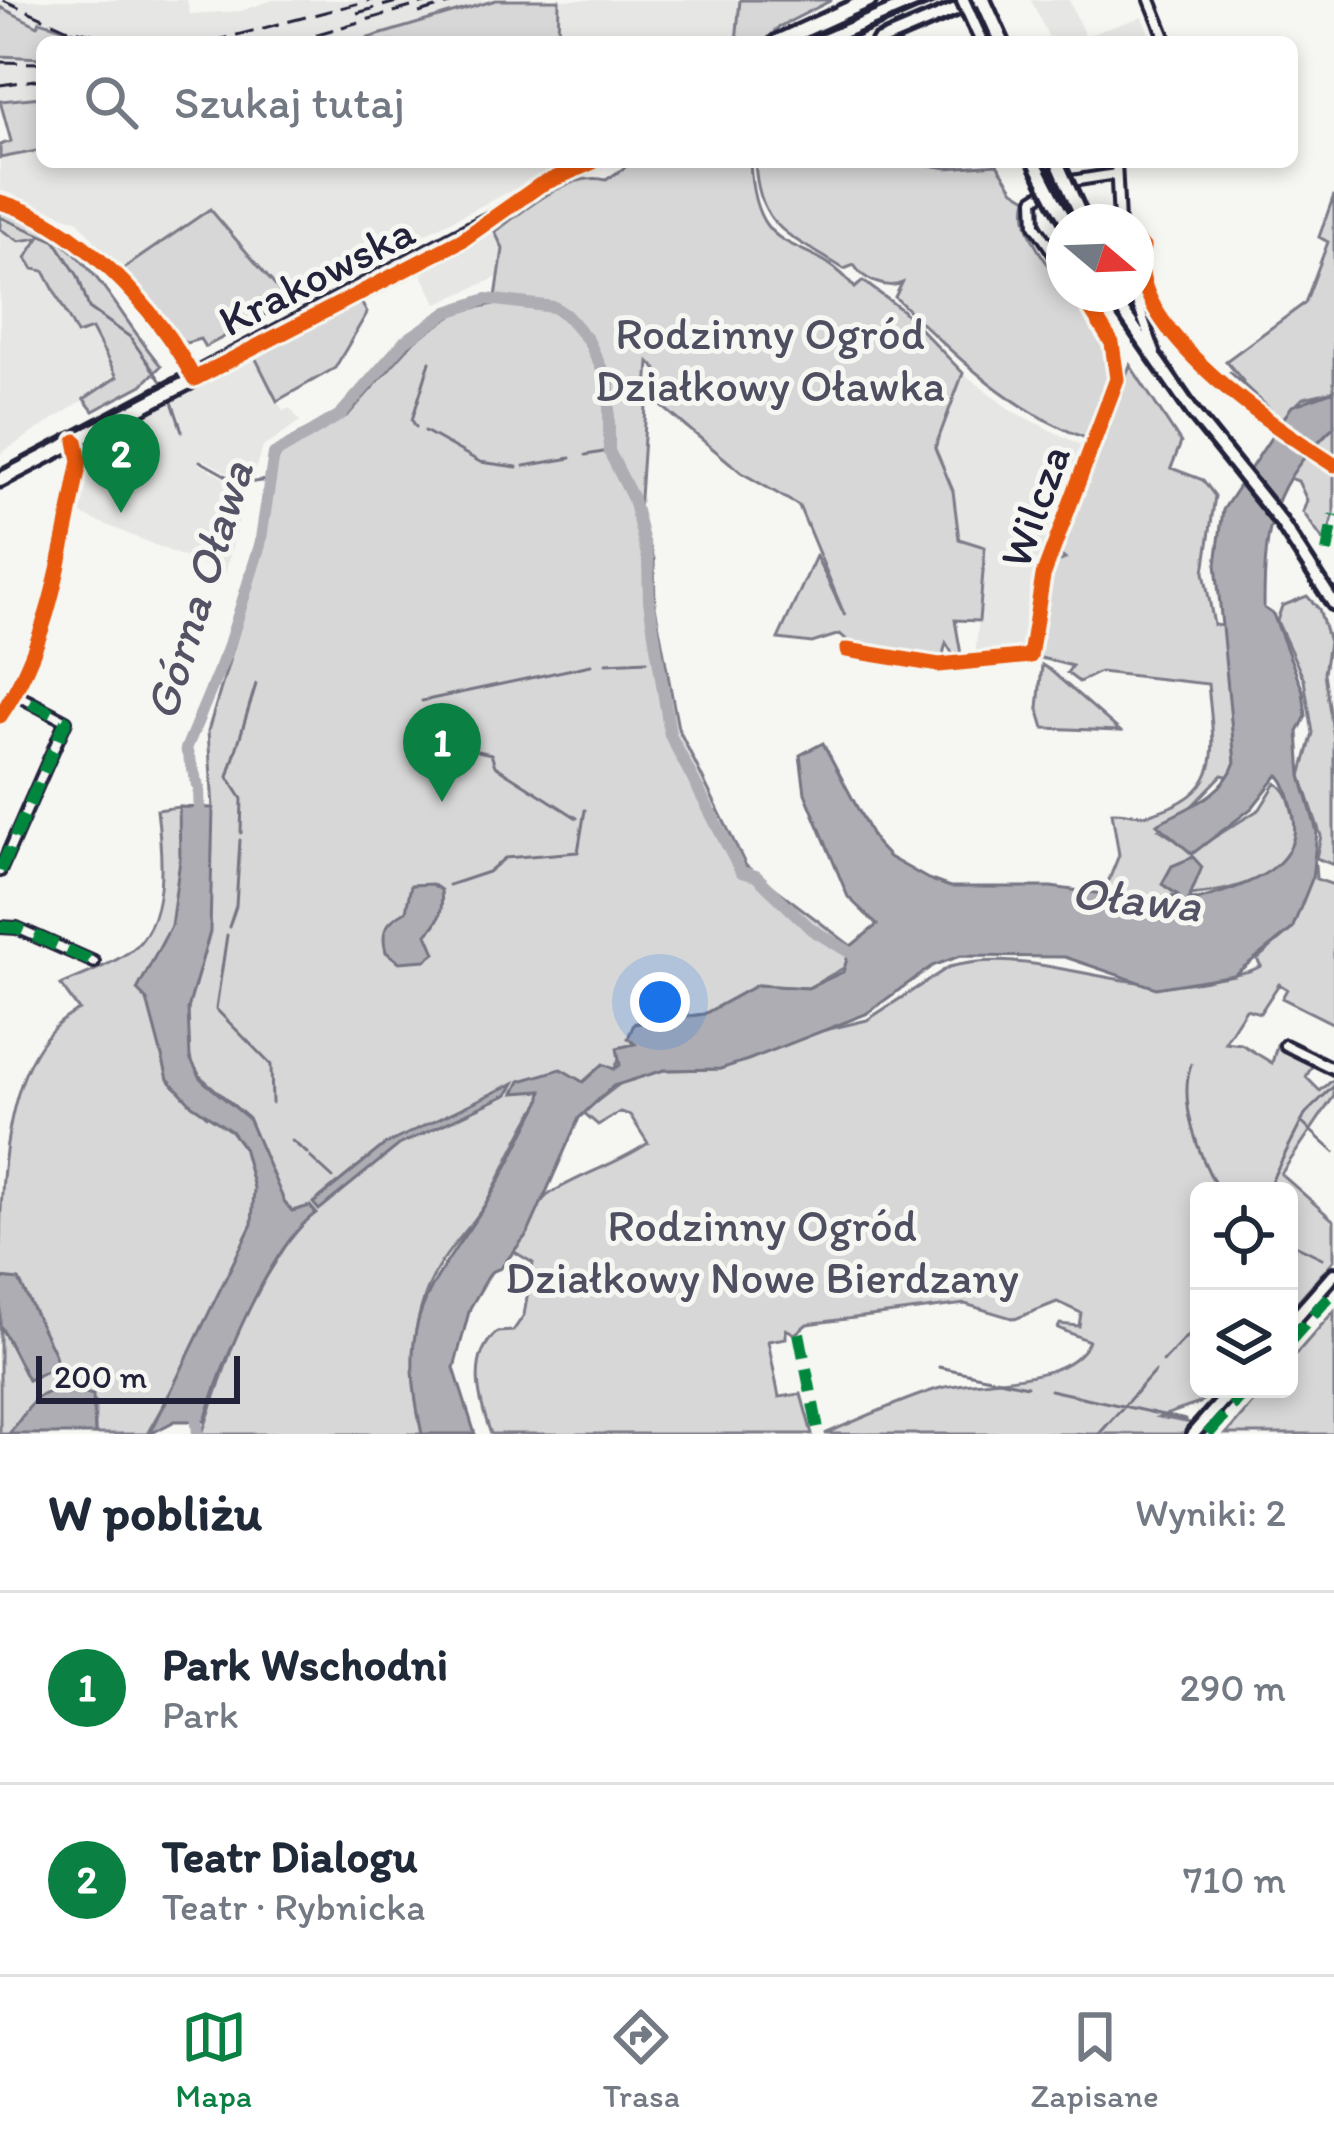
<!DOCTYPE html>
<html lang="pl">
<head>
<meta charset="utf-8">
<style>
  body { margin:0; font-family:Itim,sans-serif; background:#f6f6f7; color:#1f2937 }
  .controls { position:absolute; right:36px; bottom:36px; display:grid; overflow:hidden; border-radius:18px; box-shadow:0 6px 18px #0003 }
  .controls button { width:108px; height:108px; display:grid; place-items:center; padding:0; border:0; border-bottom:3px solid #e0e1e3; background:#fff; color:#1f2937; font:60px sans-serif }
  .compass { position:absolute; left:1046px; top:204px; width:108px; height:108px; border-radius:50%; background:#fff; box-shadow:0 6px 18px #0003; rotate:109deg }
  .scale { position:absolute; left:36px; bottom:30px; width:204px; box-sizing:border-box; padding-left:12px; border:6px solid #22223b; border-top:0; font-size:33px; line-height:42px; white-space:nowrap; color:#22223b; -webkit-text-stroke:9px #f6f6f2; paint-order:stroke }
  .you { position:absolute; left:660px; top:1002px; width:42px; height:42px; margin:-30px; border:9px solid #fff; border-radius:50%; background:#1a73e8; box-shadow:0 0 0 18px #1a73e833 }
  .badge { display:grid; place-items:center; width:78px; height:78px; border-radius:50%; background:#0b8043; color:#fff; font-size:39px; font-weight:700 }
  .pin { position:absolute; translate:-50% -99px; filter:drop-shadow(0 3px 6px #0008) }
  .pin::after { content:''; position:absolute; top:63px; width:42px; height:36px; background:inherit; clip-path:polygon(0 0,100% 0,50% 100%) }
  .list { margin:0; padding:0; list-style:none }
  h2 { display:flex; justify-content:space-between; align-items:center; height:156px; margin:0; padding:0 48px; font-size:51px }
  h2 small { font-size:39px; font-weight:400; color:#747a83 }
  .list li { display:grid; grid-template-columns:78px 1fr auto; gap:36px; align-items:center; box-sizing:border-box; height:192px; padding:0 48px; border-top:3px solid #e0e1e3 }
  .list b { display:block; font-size:45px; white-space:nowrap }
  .list p { margin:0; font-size:39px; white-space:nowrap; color:#747a83 }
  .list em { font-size:39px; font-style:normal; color:#747a83 }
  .icon { flex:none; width:66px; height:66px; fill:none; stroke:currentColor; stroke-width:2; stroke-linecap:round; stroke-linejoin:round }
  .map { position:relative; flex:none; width:1334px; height:1434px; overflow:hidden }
  .search { position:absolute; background:#fff; box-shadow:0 6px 18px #0003; left:36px; right:36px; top:36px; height:132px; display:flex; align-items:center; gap:30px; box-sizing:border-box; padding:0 42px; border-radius:18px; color:#747a83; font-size:45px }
  .sheet { height:540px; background:#fff }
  nav { display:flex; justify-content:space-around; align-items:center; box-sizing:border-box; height:168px; border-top:3px solid #e0e1e3; background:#fff; font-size:33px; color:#747a83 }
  nav a { display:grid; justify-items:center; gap:6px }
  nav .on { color:#0b8043 }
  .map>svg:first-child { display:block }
</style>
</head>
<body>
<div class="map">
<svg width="1334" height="1434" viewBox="0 0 1334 1434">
  <rect width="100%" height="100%" fill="#f6f6f2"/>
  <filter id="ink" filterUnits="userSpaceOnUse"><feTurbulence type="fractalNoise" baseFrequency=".00833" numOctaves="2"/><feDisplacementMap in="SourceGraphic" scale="24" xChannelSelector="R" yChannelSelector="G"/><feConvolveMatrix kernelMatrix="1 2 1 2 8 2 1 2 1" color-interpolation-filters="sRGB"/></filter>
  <g filter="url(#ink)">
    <path fill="#e6e6e4" d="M0,0H187L190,14L241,11L272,0H496L355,42H88L22,20L0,7Z
      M559,0H740L736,42H558Z
      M1031,0H1069L1085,36L1142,17L1153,42H1051Z
      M0,56L42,58V98L0,101Z
      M42,150V162H569L289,302L210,209L120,271L78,221L0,190V158Z
      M0,219L40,235L117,378L0,454Z
      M495,232L503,249L500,276L437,304L420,271Z
      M255,357L283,411L290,408L300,421L263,447L254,473L242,481L203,459L198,463L239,487L243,504L225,574L75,512L90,443Z
      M963,373L1012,411L1087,448L1036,584L1029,645L1021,654L975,660L985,547L959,539L953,491L935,448Z"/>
    <path fill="#d7d7d7" stroke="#7c7c89" stroke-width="3" d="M496,0H559L558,42H355Z
      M740,0H832L779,27L764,42H736Z
      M0,7L38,26L40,21L108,42H42V58L0,56Z
      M42,97V150L0,158V145L11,141L0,101Z
      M633,162H750C755,267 808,229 855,288L863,281L902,310L963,373L935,448L953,491L959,539L985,547L979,621L955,620L962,660L957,661L946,643L941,662L858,650L840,634L812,643L778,639L816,556L845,616L799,506L742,473L658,403L657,370L649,362L639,513L654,559L655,606L678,728L746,866L851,946L847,966L808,988L757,985L704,1014L635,1023L636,1043L624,1049L614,1070H600L583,1083L566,1074C526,1107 511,1162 484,1206C470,1229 448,1248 435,1273C408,1326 410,1377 422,1434H202L244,1313L294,1232L248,1118L195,1072L190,1058L186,1034L207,809L213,808L208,731L260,558L273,466L282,452L348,415L415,340L459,311L495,304L503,249L495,232C523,211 570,170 606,180Z
      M755,162H912L947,168L997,164L1014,190L1027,198C1012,255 1105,307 1109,367C1111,392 1099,417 1091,440C1012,412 956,357 895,297L902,283C886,290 863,280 854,265L844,269C790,234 759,231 755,162Z
      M1334,195V391L1303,398L1278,423L1240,388L1243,381L1226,361L1305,303L1328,242L1319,237Z
      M210,209L289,302L205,347L200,339L186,343L175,336L120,271Z
      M0,210C87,236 110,305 161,366L142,385L93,411L84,399L117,377L92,329L77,334L44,271L33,269L26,258L39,238L19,241L0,229Z
      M361,302L367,313L335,368L277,401L255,357Z
      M1130,365L1181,443L1171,468L1203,480L1215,496L1204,572L1214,625L1223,626L1235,762L1230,777L1222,775L1189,809L1159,829L1192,851L1260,809L1276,783C1288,790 1290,802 1293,815C1310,873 1231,892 1189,895L1195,885L1188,861L1172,866L1162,884L1179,896L1131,899L1106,887L1119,855L1112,812C1125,811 1138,817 1150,814C1227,792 1214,751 1208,684L1100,672L1079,682L1067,673L1072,666L1037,657L1043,597L1055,563L1065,559L1060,555Z
      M1334,426V514L1325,543L1303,512L1307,500L1298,481L1286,477Z
      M1307,596L1319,609L1329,642L1324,673L1334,738V865L1316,858L1321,836L1301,776L1313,733L1304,680L1277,621L1282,606Z
      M1042,665L1050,670L1120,731L1044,728L1038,708Z
      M179,807L196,809L168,1079L207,1116L230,1114L276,1204L147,1434H95V1402L23,1418L9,1434H0V1325L28,1380L57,1366L19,1281L0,1278C0,1192 0,1049 79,1010L61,985C83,975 109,966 129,952C170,924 162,851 157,810Z
      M1315,864L1316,879L1334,885V1024L1282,998L1287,989L1279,984L1260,1013L1246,1009L1225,1042L1241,1044L1272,1063L1277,1045L1313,1064L1306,1077L1320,1091L1334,1079V1096L1281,1174L1334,1221V1260L1289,1311V1191H1199V1389H1213L1200,1403L1159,1417L1197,1424L1188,1434H825C862,1418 899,1401 937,1389C981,1376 1067,1387 1089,1341L1058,1328L1060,1324L1079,1326L1081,1313L1057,1302L1015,1319L965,1304L807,1324L795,1334L786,1329V1338L768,1341L779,1397L801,1394L812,1434H491C479,1401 467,1358 497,1332L513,1331L524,1315L533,1263L513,1251C525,1237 535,1204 548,1195C580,1174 616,1165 648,1143L630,1115L620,1112L598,1125L583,1112L626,1079L664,1070L720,1069L804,1035L867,1020L949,967C1042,943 1129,1004 1218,977C1234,972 1243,976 1261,966L1257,959L1292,929Z
      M1334,1311V1434H1226L1265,1389H1289V1362Z"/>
    <path fill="#adadb3" stroke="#757583" stroke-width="3" d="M1334,391V426C1273,483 1264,523 1264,608L1273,614L1303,691L1306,716L1298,732L1301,776L1317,832L1312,879L1292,929L1234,975L1156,988L1065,957L960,956L932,966L866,1014L748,1060L720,1069L664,1070L613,1086L579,1118L528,1233L501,1268L491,1272L470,1308L454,1368L475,1434H422C398,1322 422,1298 482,1210C504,1177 521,1137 540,1102L542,1091L514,1093L520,1081L561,1069L583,1082L603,1064L614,1069L620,1065L617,1048L635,1044L628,1038L634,1024L704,1014L757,985L808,988L843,972L851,946L877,925L848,897L805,793L800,755L823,743L876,843L889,857L928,879L950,887H1051L1162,902L1178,895L1162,884L1172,866L1193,857L1202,867L1189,898L1197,900C1243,886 1309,869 1292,808C1288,795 1286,782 1278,775L1252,808L1192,854L1157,824C1186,808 1224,796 1235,762L1216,564L1223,510L1292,406Z
      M179,807L213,808L210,932L188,1009L190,1058L202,1080L248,1118L285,1203L292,1211L310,1206L316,1213C271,1245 221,1366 205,1421H175L150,1434L252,1224L254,1188L243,1147L231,1131L192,1105L168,1079L147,1000L137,990L171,926L180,860Z
      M432,884L441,890C443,910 441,920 427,934L435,953L426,960L399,962L386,952C380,930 387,921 406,911L411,885Z
      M514,1083L508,1094L399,1145L319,1210L313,1203L384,1145Z
      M0,1278L19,1280L55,1355L57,1366L28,1380L0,1325Z
      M59,1387L93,1395L95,1434H9L36,1398Z"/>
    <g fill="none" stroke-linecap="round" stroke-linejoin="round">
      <path stroke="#757583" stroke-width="3" d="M0,217L55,241L78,276L89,308L130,337L167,390
        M1230,372L1272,411
        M171,399L182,431
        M416,427L412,420L430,362
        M425,431L480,462L517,467
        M586,455L609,451
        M200,461L241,484L267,480
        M524,466L571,458
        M606,663L647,661
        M656,664H662
        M422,701L591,665
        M478,751L491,754L495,766L577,818
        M241,833L242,799L228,777L256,684
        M449,885L488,872L505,858L578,852L585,810
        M229,927L236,906L240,840
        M227,935L216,1009L271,1065L272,1103
        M1191,1064C1178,1103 1199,1157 1219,1191
        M1301,1122L1334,1152
        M292,1141L307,1153
        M310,1157L333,1178
        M1266,1191L1306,1113L1334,1086
        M1289,1242L1322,1258
        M1163,1362L1199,1323
        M939,1367L1027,1386
        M1050,1390L1186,1420
        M1099,1434L1155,1371"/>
      <path stroke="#adadb3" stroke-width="12" d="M200,823L199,788L186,749L227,651L260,545L274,454L340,415L405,341L448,312L487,299L554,307L566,315L588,340L609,384V451L633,499L648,559L649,601L670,735L741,872L756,876L811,929L861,959
        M195,1405L198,1434"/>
      <g stroke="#22223b" stroke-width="16">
        <path id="street" d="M1150,0L1167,42
          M1116,162L1119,222
          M1064,269L1035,225L1034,199L1059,183L1116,174
          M1134,294L1155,352
          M847,650L939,665L1030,656L1043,576L1117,379L1112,343L1081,294
          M0,716C51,641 62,548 80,461L76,441
          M0,871L66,721L15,694
          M0,927L17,928L94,962
          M1285,1045L1334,1069"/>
      </g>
      <g stroke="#22223b" stroke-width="20">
        <path id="secondary" d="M977,31L982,42
          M819,42L918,0
          M878,42L977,0
          M1071,193L1084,222
          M1055,201L1067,222
          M0,202C78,223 158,309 194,379
          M1111,294L1194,414L1281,522L1334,604
          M1289,1325L1334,1274
          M1193,1434L1233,1389"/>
      </g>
      <g stroke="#22223b" stroke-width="21">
        <path id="primary" d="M983,0L1002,42
          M777,42L869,0
          M0,480L462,240L540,185L593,162"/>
      </g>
      <use href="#street" stroke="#f6f6f2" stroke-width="8"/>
      <use href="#secondary" stroke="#f6f6f2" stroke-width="10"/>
      <use href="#primary" stroke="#f6f6f2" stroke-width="12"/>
      <path stroke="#22223b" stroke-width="3" d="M845,42L942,0
        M0,469L496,206L596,162"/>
      <path stroke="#22223b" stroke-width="3" stroke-dasharray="18 9" stroke-linecap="butt" d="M3,0L66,28L127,42
        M357,13L404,0
        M419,13L463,0
        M210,42L371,0
        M290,42L435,0
        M0,62L42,63
        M0,85L42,79"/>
      <g stroke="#22223b" stroke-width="20" stroke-linecap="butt">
        <path id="secondary-bridge" d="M963,0L977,31
          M1035,162L1055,201
          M1057,162L1071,193"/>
      </g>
      <use href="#secondary-bridge" stroke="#f6f6f2" stroke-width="10"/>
      <path stroke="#00873e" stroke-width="12" stroke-dasharray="24 12" stroke-linecap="butt" d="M1327,552L1334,515
        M0,871L66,721L18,696
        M0,927L17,928L94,962
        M799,1333L819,1434
        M1289,1342L1334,1291
        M1208,1434L1248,1389"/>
      <g stroke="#f6f6f2" stroke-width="22">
        <path id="cycleway" d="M0,202C78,223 158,309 194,379L462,240L540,185L593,162
          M1136,241L1143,247C1122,328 1278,429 1334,465
          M847,650L939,665L1030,656L1043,576L1117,379L1112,343L1081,294
          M0,716C51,641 62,548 80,461L76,441"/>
      </g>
      <use href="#cycleway" stroke="#e8590c" stroke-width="15"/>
    </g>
  </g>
  <g text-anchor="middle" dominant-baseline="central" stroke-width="10" stroke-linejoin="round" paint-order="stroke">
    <g font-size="45" fill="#22223b" stroke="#f6f6f2">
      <text transform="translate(316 275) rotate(-27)">Krakowska</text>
      <text transform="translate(1034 506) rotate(-70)">Wilcza</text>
    </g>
    <g font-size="45" fill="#4f4f62" stroke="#f6f6f2">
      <text x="770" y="333">Rodzinny Ogród<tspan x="770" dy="52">Działkowy Oławka</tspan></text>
      <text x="762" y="1225">Rodzinny Ogród<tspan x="762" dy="52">Działkowy Nowe Bierdzany</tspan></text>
    </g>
    <g font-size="48" font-style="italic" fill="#535365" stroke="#f6f6f2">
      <text transform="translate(198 590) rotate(-73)">Górna Oława</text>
      <text transform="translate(1136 898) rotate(6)">Oława</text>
    </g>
  </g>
</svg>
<div class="controls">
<button><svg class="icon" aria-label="locate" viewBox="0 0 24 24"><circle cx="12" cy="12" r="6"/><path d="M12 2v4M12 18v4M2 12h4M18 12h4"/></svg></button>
<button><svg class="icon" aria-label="layers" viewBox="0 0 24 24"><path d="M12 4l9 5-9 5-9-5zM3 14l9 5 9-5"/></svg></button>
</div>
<svg class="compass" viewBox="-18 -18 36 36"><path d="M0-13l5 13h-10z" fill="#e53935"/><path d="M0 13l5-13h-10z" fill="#747a83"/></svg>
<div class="scale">200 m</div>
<div class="you"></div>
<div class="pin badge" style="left:442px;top:802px">1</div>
<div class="pin badge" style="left:121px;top:513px">2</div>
<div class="search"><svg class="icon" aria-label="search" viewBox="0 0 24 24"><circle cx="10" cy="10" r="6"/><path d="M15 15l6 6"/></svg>Szukaj tutaj</div>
</div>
<section class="sheet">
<h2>W pobliżu<small>Wyniki: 2</small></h2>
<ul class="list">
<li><span class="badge">1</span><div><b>Park Wschodni</b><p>Park</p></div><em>290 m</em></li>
<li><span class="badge">2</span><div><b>Teatr Dialogu</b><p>Teatr · Rybnicka</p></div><em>710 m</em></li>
</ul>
</section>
<nav>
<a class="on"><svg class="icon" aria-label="map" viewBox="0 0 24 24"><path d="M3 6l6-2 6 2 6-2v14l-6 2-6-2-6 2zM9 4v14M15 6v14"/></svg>Mapa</a>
<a><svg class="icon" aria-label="directions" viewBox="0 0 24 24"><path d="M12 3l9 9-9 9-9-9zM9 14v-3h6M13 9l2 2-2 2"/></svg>Trasa</a>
<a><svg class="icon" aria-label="saved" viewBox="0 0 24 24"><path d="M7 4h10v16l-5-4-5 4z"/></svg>Zapisane</a>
</nav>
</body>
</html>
